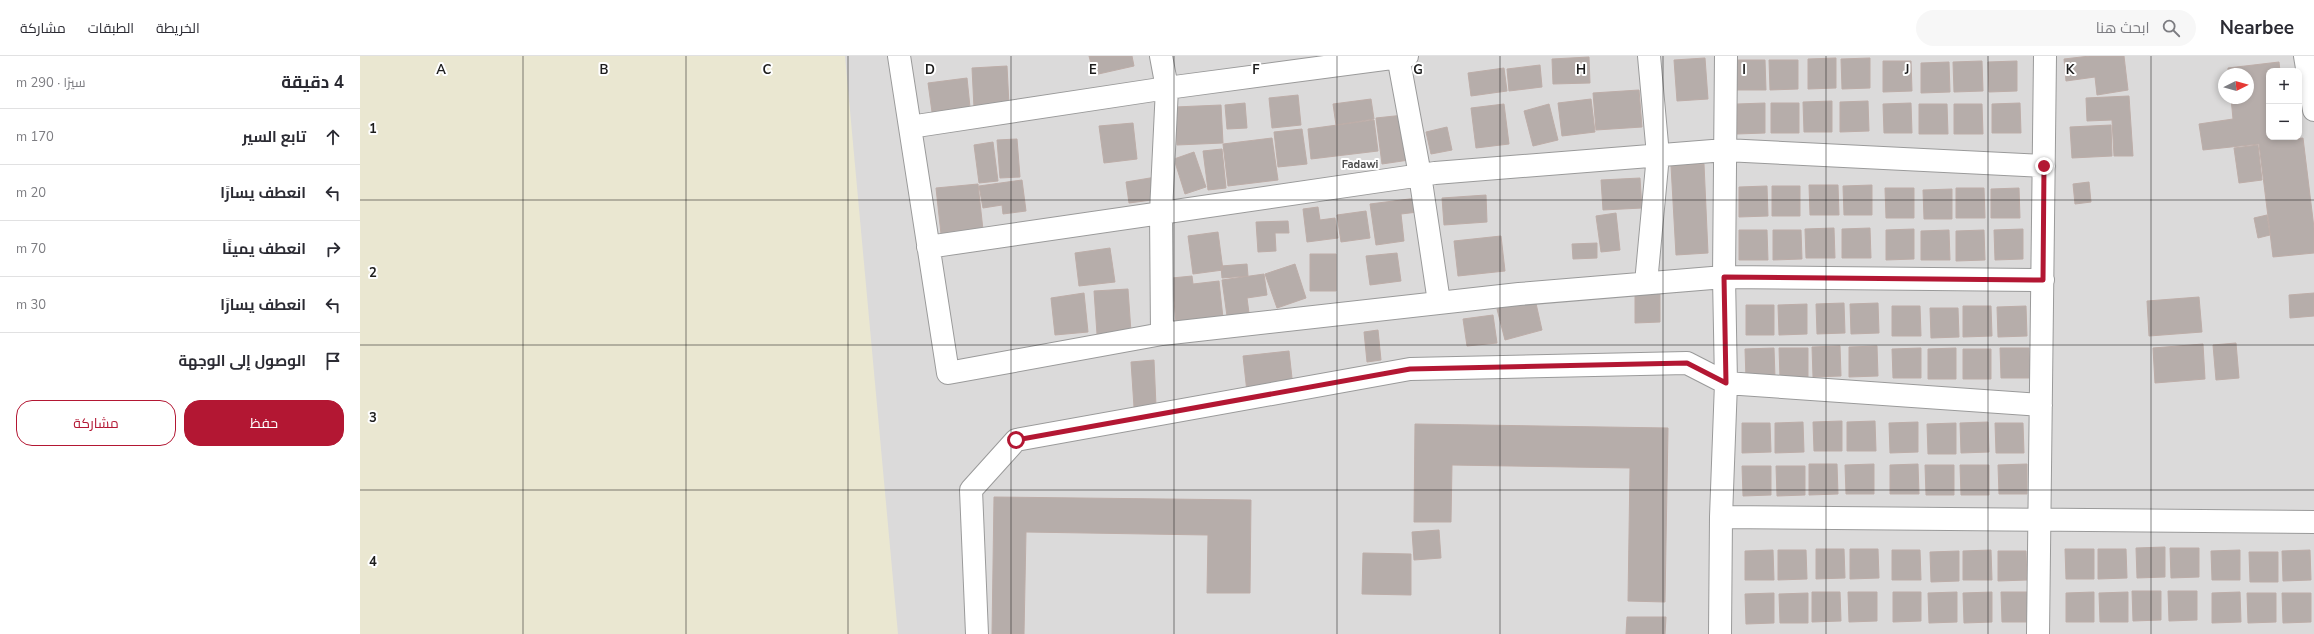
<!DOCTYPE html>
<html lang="ar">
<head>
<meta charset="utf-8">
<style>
  body { margin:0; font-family:"Nunito Sans",Cairo,sans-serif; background:#f7f7f7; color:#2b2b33; direction:rtl }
  .controls { position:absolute; right:12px; top:12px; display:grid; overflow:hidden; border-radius:8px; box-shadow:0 2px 6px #0003 }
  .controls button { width:36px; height:36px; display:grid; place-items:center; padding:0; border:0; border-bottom:1px solid #e1e1e2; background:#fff; color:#2b2b33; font:20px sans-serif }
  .compass { position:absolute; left:1858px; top:12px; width:36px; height:36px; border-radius:50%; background:#fff; box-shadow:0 2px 6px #0003; rotate:85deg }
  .stop { position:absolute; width:12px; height:12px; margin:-9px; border:3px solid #b31733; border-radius:50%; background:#fff }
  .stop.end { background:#b31733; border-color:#fff; box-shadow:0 1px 4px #0008 }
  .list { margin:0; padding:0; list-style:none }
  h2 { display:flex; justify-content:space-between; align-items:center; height:52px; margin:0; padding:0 16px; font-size:17px }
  h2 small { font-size:13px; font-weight:400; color:#7c7c81 }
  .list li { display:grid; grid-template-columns:26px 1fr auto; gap:12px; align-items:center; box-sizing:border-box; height:56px; padding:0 16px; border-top:1px solid #e1e1e2 }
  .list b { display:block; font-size:15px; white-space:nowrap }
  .list em { font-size:13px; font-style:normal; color:#7c7c81 }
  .actions { display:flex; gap:8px; padding:12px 16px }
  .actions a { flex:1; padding:9px 0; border:1px solid #b31733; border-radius:16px; text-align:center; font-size:14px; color:#b31733 }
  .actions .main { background:#b31733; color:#fff }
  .icon { flex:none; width:22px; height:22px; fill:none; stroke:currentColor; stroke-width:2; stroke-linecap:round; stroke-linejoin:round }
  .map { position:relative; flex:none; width:1954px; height:578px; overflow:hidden; direction:ltr }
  header { display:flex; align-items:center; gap:24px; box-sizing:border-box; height:56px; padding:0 20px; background:#fff; border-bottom:1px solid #e1e1e2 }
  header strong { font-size:19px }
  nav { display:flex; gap:22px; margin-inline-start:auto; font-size:14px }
  .search { width:280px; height:36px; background:#f7f7f7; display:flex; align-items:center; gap:10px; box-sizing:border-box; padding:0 14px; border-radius:22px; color:#7c7c81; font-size:15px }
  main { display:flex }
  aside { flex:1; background:#fff }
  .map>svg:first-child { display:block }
</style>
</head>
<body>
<header>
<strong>Nearbee</strong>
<div class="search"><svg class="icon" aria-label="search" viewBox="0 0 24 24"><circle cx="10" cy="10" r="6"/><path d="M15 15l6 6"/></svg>ابحث هنا</div>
<nav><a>الخريطة</a><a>الطبقات</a><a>مشاركة</a></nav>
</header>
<main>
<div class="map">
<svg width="1954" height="578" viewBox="0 0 1954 578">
  <rect width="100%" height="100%" fill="#ede8e4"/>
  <path fill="#dbdada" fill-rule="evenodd" d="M336,0H1954V578H0V368ZM1909,15H1939V81H1909ZM1864,18H1888V42H1864Z"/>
  <path fill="#eae7d1" d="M0,0H485L538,578H0Z"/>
  <path fill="#b6adaa" stroke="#bdada8" d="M729,0H772L774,10L734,19Z
    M1730,0H1764L1768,34L1737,39L1735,21L1706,25L1704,3Z
    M1229,1L1230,27L1193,28L1192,3Z
    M1345,2L1348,43L1317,45L1314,4Z
    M1476,2V32L1448,33V3Z
    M1510,2V32L1482,33L1481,3Z
    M1376,4H1405L1406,34H1377Z
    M1409,4H1438V33L1410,34Z
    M1523,5H1551L1552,35L1523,36Z
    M1622,5L1623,35L1594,36L1593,6Z
    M1657,5V35L1629,36L1628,6Z
    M1589,6L1590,36L1561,37V7Z
    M1919,6L1920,15H1909V81H1928V84L1943,82L1954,172V197L1913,201L1899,88L1843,94L1839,68L1873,63L1871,42H1888V18H1868V12Z
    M1180,9L1182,31L1149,35L1147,13Z
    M647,10L649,49L614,52L612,12Z
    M1144,12L1147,35L1111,40L1108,17Z
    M607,22L610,51L572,56L568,27Z
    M1279,34L1282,71L1236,74L1233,37Z
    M938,39L941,69L912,72L909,42Z
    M1769,40L1773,100H1754L1752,64L1727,65L1726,42Z
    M1011,43L1014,63L976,69L973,48Z
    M1231,43L1235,76L1202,80L1198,47Z
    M1472,45V76H1444L1443,46Z
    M1508,45L1509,75L1480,76V46Z
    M885,47L887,72L867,73L865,49Z
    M1405,47V77L1377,78V48Z
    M1411,47H1439V77H1411Z
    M1551,47L1552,77H1524L1523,48Z
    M1660,47L1661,77H1632V48Z
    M1144,48L1149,88L1116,92L1111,52Z
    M1189,48L1198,84L1173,90L1164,55Z
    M1559,48H1587L1588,78H1559Z
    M1594,48H1622L1623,78H1594Z
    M861,49L863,87L817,89L815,51Z
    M1044,59L1049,104L1022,108L1016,62Z
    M1014,64L1018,95L951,103L948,73Z
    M773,67L777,103L744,107L739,70Z
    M1751,69L1752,100L1712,102L1710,71Z
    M1087,71L1092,94L1071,98L1066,76Z
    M942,73L947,108L918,111L914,76Z
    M912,82L918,124L868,130L863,88Z
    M657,83L660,121L640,122L637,84Z
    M633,86L638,125L619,127L614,89Z
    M1898,89L1902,124L1879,127L1874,92Z
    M862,93L866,132L848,134L843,95Z
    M834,96L846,131L825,138L814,103Z
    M1344,108L1348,197L1316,199L1311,110Z
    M796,121L799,143L769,147L766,126Z
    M1280,122L1282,152L1243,154L1241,124Z
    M662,124L666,155L643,158L642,149L623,152L619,130Z
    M1729,126L1731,146L1715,148L1713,128Z
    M618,128L623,174L581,178L576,132Z
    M1449,129H1478L1479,159H1450Z
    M1512,129V159H1484L1483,130Z
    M1407,130L1408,160L1379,161V131Z
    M1412,130H1440V160H1412Z
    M1525,132H1554V162H1526Z
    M1596,132H1624L1625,162H1596Z
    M1659,132L1660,162H1631V133Z
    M1592,133V163H1564L1563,134Z
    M1126,139L1127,166L1084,169L1082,142Z
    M1057,142L1058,156L1041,158L1044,185L1016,189L1010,148Z
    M958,151L960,164L975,162L978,182L947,186L943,153Z
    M1006,155L1010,182L981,186L977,159Z
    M1256,157L1260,194L1241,196L1236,160Z
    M1907,159L1910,179L1898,182L1894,162Z
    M928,165L929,177H915L916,195L898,196L896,166Z
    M1474,172L1475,202H1446L1445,173Z
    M1510,172L1511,202H1482V173Z
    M1554,173V203L1526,204V174Z
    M1663,173V203L1635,204L1634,174Z
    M1379,174H1407L1408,204H1379Z
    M1413,174H1441L1442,203L1413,204Z
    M1589,174L1590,204H1561V175Z
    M1624,174L1625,204L1596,205V175Z
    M858,176L863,214L833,218L828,180Z
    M1141,180L1145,215L1098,220L1094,185Z
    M1237,187V202L1213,203L1212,188Z
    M750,192L755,226L719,230L715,197Z
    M1037,197L1041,225L1010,229L1006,200Z
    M950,198H976V235H950Z
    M887,208L888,220L862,222L861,210Z
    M935,208L946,242L917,252L905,218Z
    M904,218L907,239L887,242L889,257L867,260L862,224Z
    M832,220L833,228L859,225L863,262L816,267L812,222Z
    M768,233L771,276L737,278L734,235Z
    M1300,234V266L1275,267V235Z
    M724,237L728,276L695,279L691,242Z
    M1954,237V260L1930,262L1929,239Z
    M1839,241L1842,276L1789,280L1787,245Z
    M1175,243L1182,274L1145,284L1137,253Z
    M1484,247L1485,277L1457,278L1456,248Z
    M1518,247L1519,277L1491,278L1490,248Z
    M1447,248V278L1419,279L1418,249Z
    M1386,249H1414V279H1386Z
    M1532,250H1560L1561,280H1532Z
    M1603,250H1631L1632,280L1603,281Z
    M1666,250L1667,280L1638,281L1637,251Z
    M1570,252H1598L1599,281L1571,282Z
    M1133,259L1137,287L1107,290L1103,263Z
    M1018,274L1021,304L1007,306L1004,276Z
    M1876,287L1879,322L1856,324L1853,289Z
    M1843,288L1845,323L1795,327L1793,292Z
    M1480,290L1481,320L1453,321L1452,291Z
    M1517,290L1518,320L1489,321V291Z
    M1414,292L1415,322L1386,323L1385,293Z
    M1419,292H1448V322H1420Z
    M1561,292V322H1533L1532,293Z
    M1596,292V323H1568V293Z
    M1640,292H1669L1670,322H1641Z
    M1603,293H1631V323H1603Z
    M929,295L933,331L887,336L883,300Z
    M794,304L796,350L774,351L771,306Z
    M1482,365V395H1454L1453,366Z
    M1515,365L1516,395H1487V366Z
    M1443,366L1444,396L1415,397V367Z
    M1558,366V396L1530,397L1529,367Z
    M1628,366L1629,396L1601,397L1600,367Z
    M1382,367H1410L1411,396L1382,397Z
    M1596,367V398H1568L1567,368Z
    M1635,367H1663L1664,397H1636Z
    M1055,368L1308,372L1305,546L1268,545L1270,412L1092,409L1091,466H1054Z
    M1449,408H1477L1478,438L1449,439Z
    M1514,408V438H1486L1485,409Z
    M1558,408L1559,438H1530V409Z
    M1667,408V438H1639L1638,409Z
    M1565,409H1594V439H1566Z
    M1600,409H1629V439H1601Z
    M1382,410H1411V439L1383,440Z
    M1416,410H1445V439L1417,440Z
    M634,441L891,444L890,537H847L848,479L666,476L664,578H632Z
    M1079,474L1081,502L1054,504L1052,476Z
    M1805,491V521L1777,522L1776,492Z
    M1810,492H1839V521L1811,522Z
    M1456,493H1484L1485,522L1456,523Z
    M1490,493H1518L1519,522L1490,523Z
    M1705,493H1734V523H1706Z
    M1738,493H1766L1767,522L1738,523Z
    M1413,494L1414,524H1385V495Z
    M1418,494H1446L1447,523L1418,524Z
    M1532,494H1560L1561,524H1532Z
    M1631,494L1632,524H1603V495Z
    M1880,494V524H1852L1851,495Z
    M1950,494L1951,524L1923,525L1922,495Z
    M1599,495V525L1571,526L1570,496Z
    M1638,495H1666L1667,524L1638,525Z
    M1889,496H1918V526H1890Z
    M1003,497L1051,498V539L1002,538Z
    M1772,535H1801V564L1773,565Z
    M1808,535H1837V564L1809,565Z
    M1452,536H1480L1481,565L1452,566Z
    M1488,536H1517V565L1489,566Z
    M1533,536H1561V565L1533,566Z
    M1597,536V566L1569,567L1568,537Z
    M1632,536V566L1604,567L1603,537Z
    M1641,536H1669L1670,566H1642Z
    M1734,536V566H1706V537Z
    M1768,536V566H1740L1739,537Z
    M1880,536L1881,566L1852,567V537Z
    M1414,537V567L1386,568L1385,538Z
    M1448,537V567H1420L1419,538Z
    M1887,537H1916V566L1888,567Z
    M1922,537H1951V566L1923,567Z
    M1267,561H1306L1305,578H1266Z"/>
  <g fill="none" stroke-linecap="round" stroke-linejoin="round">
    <g stroke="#9a9a9a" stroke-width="24">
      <path id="minor" d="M539,0L588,317L802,278L1159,238L1364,221L1683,224
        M801,0L807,32L801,156L802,278
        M1038,0L1060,119L1079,246
        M1945,0L1954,54
        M550,71L807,32L1047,0
        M568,191L1075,117L1365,94L1684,110
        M1286,227L1298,99L1289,0
        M1361,461L1954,466
        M617,578L611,434L656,384L1050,313L1327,307L1366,327L1681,349
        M1360,578L1361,461L1366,327L1364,221L1366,0
        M1678,578L1685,0"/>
    </g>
    <use href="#minor" stroke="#fff" stroke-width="22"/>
  </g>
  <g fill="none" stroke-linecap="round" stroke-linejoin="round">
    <path stroke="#b31733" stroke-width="5" d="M656,384L1050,313L1327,307L1366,327L1364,221L1683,224L1684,110"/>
  </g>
  <path fill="none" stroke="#1d1d1d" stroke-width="1" stroke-opacity="0.55" d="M163,0V578M326,0V578M488,0V578M651,0V578M814,0V578M977,0V578M1140,0V578M1303,0V578M1466,0V578M1628,0V578M1791,0V578M0,144H1954M0,289H1954M0,434H1954"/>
  <g text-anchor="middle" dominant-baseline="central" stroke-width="4" stroke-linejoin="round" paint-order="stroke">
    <g font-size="11" font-weight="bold" fill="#505050" stroke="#fff">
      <text x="1000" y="108">Fadawi</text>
    </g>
  </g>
  <g font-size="13" text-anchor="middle" font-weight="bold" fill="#1d1d1d" stroke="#fff" stroke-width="4" stroke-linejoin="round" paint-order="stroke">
    <text x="81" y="18">A</text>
    <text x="244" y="18">B</text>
    <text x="407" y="18">C</text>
    <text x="570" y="18">D</text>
    <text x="733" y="18">E</text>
    <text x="896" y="18">F</text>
    <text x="1058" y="18">G</text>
    <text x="1221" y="18">H</text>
    <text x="1384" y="18">I</text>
    <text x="1547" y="18">J</text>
    <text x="1710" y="18">K</text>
    <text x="13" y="77">1</text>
    <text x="13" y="221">2</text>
    <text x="13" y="366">3</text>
    <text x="13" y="510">4</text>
  </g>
</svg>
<div class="controls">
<button>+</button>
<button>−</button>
</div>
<svg class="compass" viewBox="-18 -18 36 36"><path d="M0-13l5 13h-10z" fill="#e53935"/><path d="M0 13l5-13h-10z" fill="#7c7c81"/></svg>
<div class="stop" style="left:656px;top:384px"></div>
<div class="stop end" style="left:1684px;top:110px"></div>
</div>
<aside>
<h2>4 دقيقة<small>سيرًا · 290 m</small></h2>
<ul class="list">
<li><svg class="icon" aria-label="ahead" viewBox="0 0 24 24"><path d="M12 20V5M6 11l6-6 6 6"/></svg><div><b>تابع السير</b></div><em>170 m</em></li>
<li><svg class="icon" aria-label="left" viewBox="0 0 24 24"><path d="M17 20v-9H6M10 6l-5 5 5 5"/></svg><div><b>انعطف يسارًا</b></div><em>20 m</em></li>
<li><svg class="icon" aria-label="right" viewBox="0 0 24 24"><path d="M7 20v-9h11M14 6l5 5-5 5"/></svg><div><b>انعطف يمينًا</b></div><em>70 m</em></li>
<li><svg class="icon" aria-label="left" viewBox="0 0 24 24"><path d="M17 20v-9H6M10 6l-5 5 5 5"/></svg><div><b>انعطف يسارًا</b></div><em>30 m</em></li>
<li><svg class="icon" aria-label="arrive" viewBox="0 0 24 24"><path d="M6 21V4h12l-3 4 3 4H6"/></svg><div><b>الوصول إلى الوجهة</b></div></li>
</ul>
<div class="actions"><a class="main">حفظ</a><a>مشاركة</a></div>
</aside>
</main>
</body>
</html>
